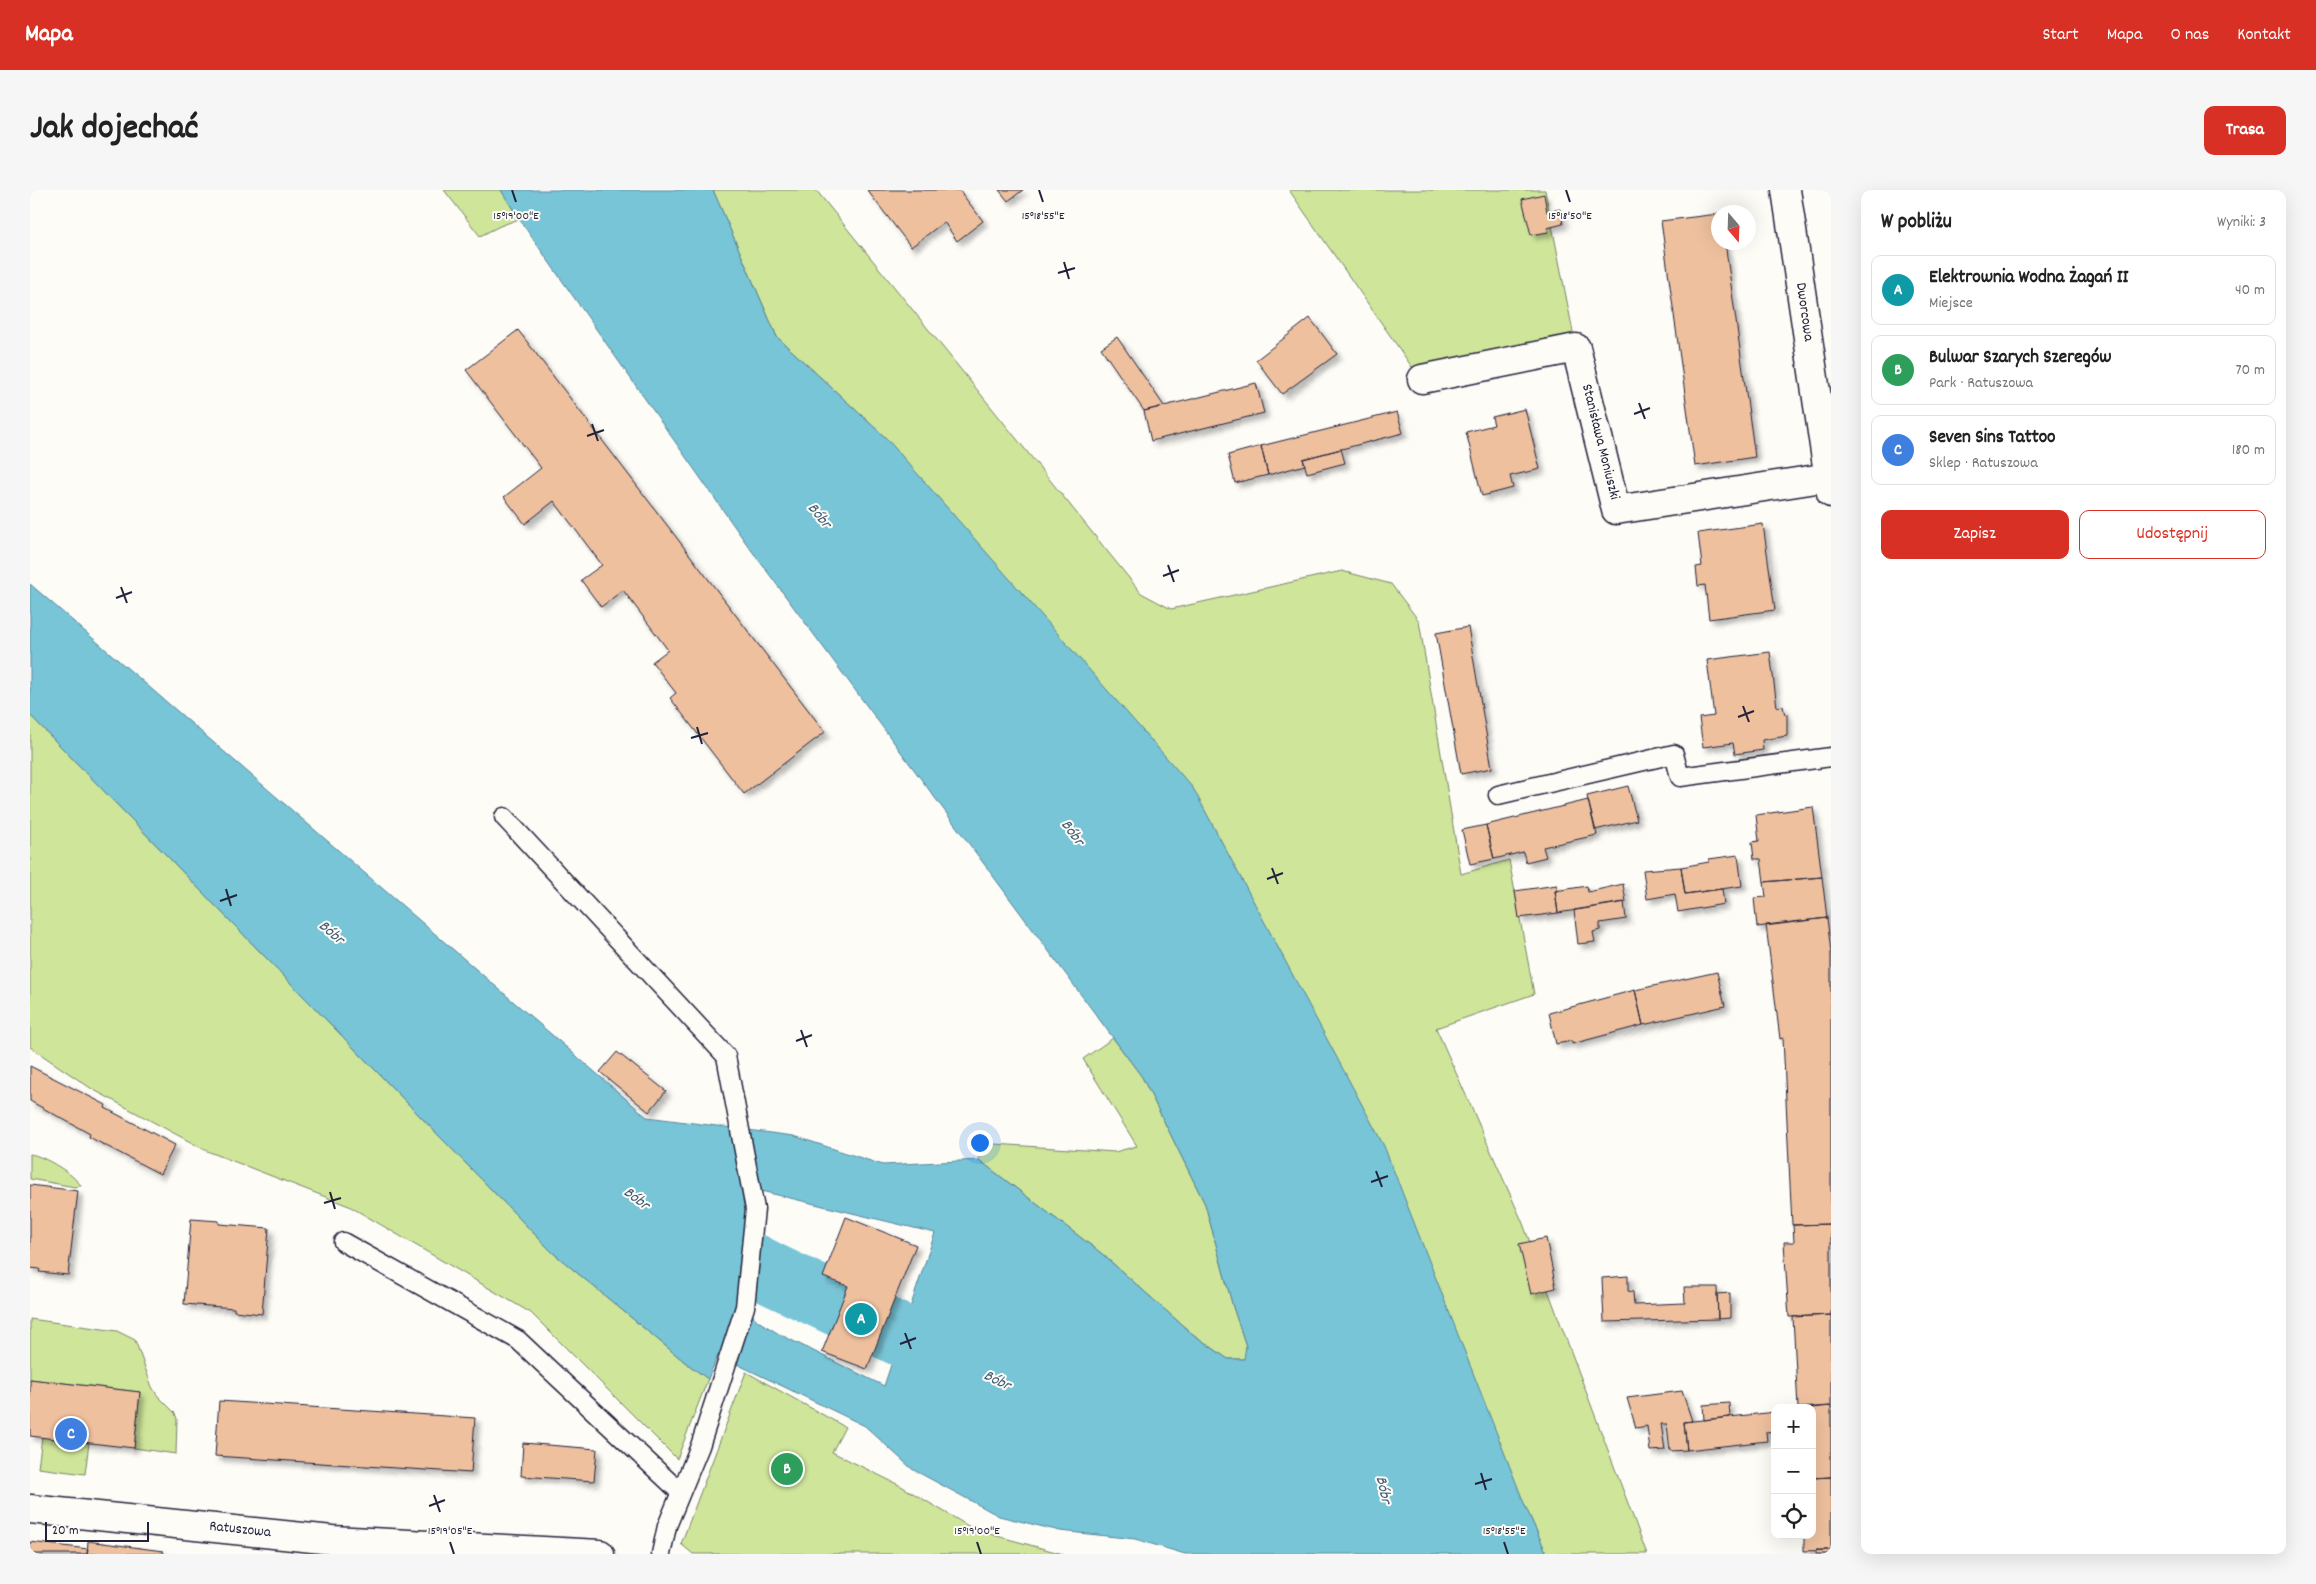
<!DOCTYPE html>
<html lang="pl">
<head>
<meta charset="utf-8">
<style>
  body { margin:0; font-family:Dekko,sans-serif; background:#f6f6f6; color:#222 }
  .controls { position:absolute; right:15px; bottom:15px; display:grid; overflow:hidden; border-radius:10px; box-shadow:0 5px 20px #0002 }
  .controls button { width:45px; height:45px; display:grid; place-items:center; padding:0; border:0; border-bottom:1px solid #e0e0e0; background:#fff; color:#222; font:25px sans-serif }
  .compass { position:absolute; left:1681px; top:15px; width:45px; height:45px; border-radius:50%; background:#fff; box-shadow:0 5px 20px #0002; rotate:161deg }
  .scale { position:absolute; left:15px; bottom:12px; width:104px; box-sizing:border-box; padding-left:5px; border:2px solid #22223b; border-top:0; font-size:14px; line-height:18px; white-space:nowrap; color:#22223b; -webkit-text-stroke:4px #fdfcf7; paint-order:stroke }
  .you { position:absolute; left:949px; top:952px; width:18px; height:18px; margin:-12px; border:4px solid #fff; border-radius:50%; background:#1a73e8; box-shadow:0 0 0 8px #1a73e833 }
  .badge { display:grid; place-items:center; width:32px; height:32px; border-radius:50%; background:#d93025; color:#fff; font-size:16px; font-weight:700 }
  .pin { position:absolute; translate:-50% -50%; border:2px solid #fff; box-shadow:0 1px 5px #0006 }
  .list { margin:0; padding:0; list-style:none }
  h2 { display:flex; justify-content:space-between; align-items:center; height:65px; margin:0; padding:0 20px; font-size:21px }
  h2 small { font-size:16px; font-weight:400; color:#767676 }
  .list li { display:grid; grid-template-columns:32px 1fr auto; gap:15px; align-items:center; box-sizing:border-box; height:70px; margin:0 10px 10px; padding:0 10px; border:1px solid #e0e0e0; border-radius:10px }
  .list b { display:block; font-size:19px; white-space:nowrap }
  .list p { margin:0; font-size:16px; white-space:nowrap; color:#767676 }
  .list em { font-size:16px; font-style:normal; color:#767676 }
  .actions { display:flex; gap:10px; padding:15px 20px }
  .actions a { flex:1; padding:11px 0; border:1px solid #d93025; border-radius:10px; text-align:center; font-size:18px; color:#d93025 }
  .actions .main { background:#d93025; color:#fff }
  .icon { flex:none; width:28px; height:28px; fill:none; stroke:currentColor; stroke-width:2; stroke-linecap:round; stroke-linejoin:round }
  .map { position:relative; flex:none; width:1801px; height:1364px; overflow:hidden; border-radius:10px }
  header { display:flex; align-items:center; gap:30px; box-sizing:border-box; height:70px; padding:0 25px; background:#d93025; color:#fff }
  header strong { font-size:24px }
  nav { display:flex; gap:28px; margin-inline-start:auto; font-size:18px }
  .intro { display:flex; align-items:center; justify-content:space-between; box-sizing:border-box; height:120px; padding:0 30px }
  h1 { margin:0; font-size:35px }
  .button { padding:12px 22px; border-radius:10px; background:#d93025; color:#fff; font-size:18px; font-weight:700 }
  main { display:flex; gap:30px; padding:0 30px }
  aside { flex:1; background:#fff; border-radius:10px; box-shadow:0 5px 20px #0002 }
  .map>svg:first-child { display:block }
</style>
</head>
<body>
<header>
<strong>Mapa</strong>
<nav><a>Start</a><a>Mapa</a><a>O nas</a><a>Kontakt</a></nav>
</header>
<div class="intro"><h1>Jak dojechać</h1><a class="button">Trasa</a></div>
<main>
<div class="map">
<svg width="1801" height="1364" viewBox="0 0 1801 1364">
  <defs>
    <filter id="shadow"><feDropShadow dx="4.5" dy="4.5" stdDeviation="2.5" flood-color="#0004"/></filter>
  </defs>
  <rect width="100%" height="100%" fill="#fdfcf7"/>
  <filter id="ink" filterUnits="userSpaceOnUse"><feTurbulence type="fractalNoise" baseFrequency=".02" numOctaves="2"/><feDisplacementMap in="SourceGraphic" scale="10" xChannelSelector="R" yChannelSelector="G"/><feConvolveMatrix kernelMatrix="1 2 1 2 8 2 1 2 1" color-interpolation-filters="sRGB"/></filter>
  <g filter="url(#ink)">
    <path fill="#cfe59a" stroke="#78846a" d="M414,0H471L489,29L470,36L450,46Z
      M683,0H786L1111,403L1141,419L1312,381L1361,394L1389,431L1431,684L1479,670L1504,804L1406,838L1492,1031L1617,1364H1517L1496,1318L857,249L747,147Z
      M1259,0H1515L1546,157L1391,190Z
      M0,525L522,1062L656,1173L678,1189L647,1269L501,1123L319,1016L177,961L62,899L0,857Z
      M1083,848L1112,887L1175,1014L1203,1117L1216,1156L1215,1169H1198L1160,1142L1071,1063L949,970V953L1085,962L1107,956L1053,869Z
      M0,964C14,966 44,984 51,996L45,997L0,989Z
      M0,1129L87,1141L105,1150L122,1197L127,1205L145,1223L147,1229L146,1264L104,1258L110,1202L0,1189Z
      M716,1182L815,1237L802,1262L871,1296L945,1340L1033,1364H663L651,1354Z
      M12,1247L59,1253L55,1284L8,1278Z"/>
    <path fill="#78c5d7" stroke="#568499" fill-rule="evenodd" d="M471,0H683L747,147L857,249L1163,598L1354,956L1496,1318L1517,1364H1155L1105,1349L1030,1341L969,1326L882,1279L835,1236L688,1165L678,1189L656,1173L522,1062L0,525V394L617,927L764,946L853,975L949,970L1071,1063L1160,1142L1198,1169H1214L1216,1156L1203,1117L1175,1014L1112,887L716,353L489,29ZM731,1001L905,1043L854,1196L749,1144L728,1131L715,1117Z"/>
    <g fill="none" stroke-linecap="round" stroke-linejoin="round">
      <path stroke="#78c5d7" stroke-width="62" d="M652,1037L744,1085L948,1182"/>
    </g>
    <path fill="#eec09e" stroke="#22223b" filter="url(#shadow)" d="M837,0H929L953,31L927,51L914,32L881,57Z
      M969,0H993L978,11Z
      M1514,4L1517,22L1530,19L1533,34L1517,38L1518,42L1501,45L1492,9Z
      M1688,24V52H1695L1725,267L1665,276L1631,31Z
      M1280,128L1307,164L1252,204L1226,170Z
      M488,140L795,542L714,604L640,508L646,503L622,472L638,460L593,400L571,417L551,390L572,375L524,311L495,334L474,307L511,278L436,180Z
      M1087,147L1134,216L1114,221L1071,158Z
      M1226,193L1234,223L1121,251L1114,221Z
      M1495,219L1510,279L1480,286L1483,298L1452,306L1436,242L1464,235L1462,227Z
      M1367,222L1373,243L1273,269L1275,275L1238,285L1231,256Z
      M1231,256L1238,285L1205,293L1198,265Z
      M1311,259L1315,273L1277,283L1273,269Z
      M1733,334L1745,420L1679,429L1675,395L1668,396L1666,377L1672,376L1668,343Z
      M1438,437L1462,578L1431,584L1406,443Z
      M1740,462L1747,517L1753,516L1755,525L1757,524V546L1732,550L1733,560L1705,564L1703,553L1673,557L1669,528L1684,526L1677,470Z
      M1598,596L1607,630L1565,640L1557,606Z
      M1558,610L1567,645L1513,657L1516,667L1496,672L1493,662L1464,669L1456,635Z
      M1783,617L1792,687L1734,692L1731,669H1724L1722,652L1729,651L1726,625Z
      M1456,635L1464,669L1440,674L1432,640Z
      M1708,665L1712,696L1655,704L1651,677L1679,672V669Z
      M1651,677L1655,704L1692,699L1694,714L1648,722L1645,704L1617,709L1613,680Z
      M1792,687L1797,728L1727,737L1724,708L1736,707L1734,692Z
      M1593,694L1596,712L1528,723L1525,701L1557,696L1558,702Z
      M1527,695V701H1525L1528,723L1489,728L1485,701Z
      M1594,712L1596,729L1570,733V740L1563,742L1565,752L1548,754L1544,720Z
      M1797,728L1801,762V1034L1762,1035L1753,848L1750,849L1736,735Z
      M1687,782L1695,816L1613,835L1605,800Z
      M1605,800L1613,835L1542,854V851L1526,854L1519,823Z
      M587,862L636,901L619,922L570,882Z
      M0,876L76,915L75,918L145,955L130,984L59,947L60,944L0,911Z
      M0,995L48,1001L38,1085L9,1082L10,1079L0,1078Z
      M816,1027L886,1055L837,1179L792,1162L818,1096L793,1087Z
      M161,1029L189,1031V1034L239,1038L232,1124L204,1121V1118L154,1114Z
      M1801,1034V1125L1759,1127L1754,1052H1764L1763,1035Z
      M1516,1048L1526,1098L1501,1104L1489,1054Z
      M1598,1086V1101L1603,1102L1604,1115L1655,1113L1654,1097H1687L1688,1129L1574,1132L1572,1088Z
      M1700,1103V1128L1688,1129L1687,1104Z
      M1801,1125V1216L1768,1218L1763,1127Z
      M0,1189L110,1202L104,1258L0,1246Z
      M1652,1201L1662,1231L1654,1232L1657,1260L1640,1261L1637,1234H1631L1635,1260L1620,1261L1617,1236L1606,1238L1597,1208Z
      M189,1211L445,1228L441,1283L185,1266Z
      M1699,1213L1700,1227L1674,1230L1673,1215Z
      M1801,1216V1287L1782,1288L1781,1218Z
      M1745,1222V1241L1736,1242L1737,1251L1657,1260L1654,1232Z
      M493,1253L567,1259L564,1291L491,1286Z
      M1801,1287V1360L1774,1361V1345H1782V1288Z
      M58,1351L133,1361L134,1364H57Z
      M0,1352L58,1359L57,1364H0Z
      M1786,1360H1801V1364H1786Z"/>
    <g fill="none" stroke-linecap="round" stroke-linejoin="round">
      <g stroke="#22223b" stroke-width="21">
        <path id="lane" d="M1468,605L1644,564L1650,587L1801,567
          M474,627L696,866L725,1019L715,1117L670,1256L637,1336L631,1364
          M313,1052L488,1150L650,1302"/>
      </g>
      <g stroke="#22223b" stroke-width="31">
        <path id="street" d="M1392,189L1546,158L1586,320L1799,287"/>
      </g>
      <g stroke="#22223b" stroke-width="31">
        <path id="secondary" d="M1756,0L1801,303
          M0,1319L302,1350L570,1364"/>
      </g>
      <use href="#lane" stroke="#fdfcf7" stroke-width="18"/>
      <use href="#street" stroke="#fdfcf7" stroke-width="28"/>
      <use href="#secondary" stroke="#fdfcf7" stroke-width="28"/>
    </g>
  </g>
  <path fill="none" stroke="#22223b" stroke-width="2" d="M482,0L486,12M1009,0L1013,12M1536,0L1540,12M1034,72L1039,89M1028,83L1045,78M1609,213L1615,229M1604,224L1620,218M562,234L568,251M557,246L574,240M1138,375L1144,392M1133,386L1149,380M91,397L97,413M86,408L102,402M1713,516L1719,532M1708,527L1724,521M667,537L672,554M661,548L678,543M1242,678L1248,694M1237,689L1253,683M196,699L201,716M190,711L207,705M771,840L777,857M766,851L782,845M1346,981L1352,997M1341,992L1358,986M300,1002L305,1019M294,1013L311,1008M875,1143L881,1159M870,1154L886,1148M1451,1283L1456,1300M1445,1294L1462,1289M404,1305L410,1322M399,1316L415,1310M420,1352L424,1364M947,1352L951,1364M1474,1352L1478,1364"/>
  <g text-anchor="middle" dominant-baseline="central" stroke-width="4" stroke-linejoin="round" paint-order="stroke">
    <g font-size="15" fill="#22223b" stroke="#fdfcf7">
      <text transform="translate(1774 122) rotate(82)">Dworcowa</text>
      <text transform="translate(1570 252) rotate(76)">Stanisława Moniuszki</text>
      <text transform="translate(210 1340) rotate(6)">Ratuszowa</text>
    </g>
    <g font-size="16" font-style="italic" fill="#405b72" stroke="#fdfcf7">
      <text transform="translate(789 326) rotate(51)">Bóbr</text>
      <text transform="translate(1042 643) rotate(53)">Bóbr</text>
      <text transform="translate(301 743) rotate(41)">Bóbr</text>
      <text transform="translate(606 1009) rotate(37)">Bóbr</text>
      <text transform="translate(967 1191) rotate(26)">Bóbr</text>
      <text transform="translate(1353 1300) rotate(77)">Bóbr</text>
    </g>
  </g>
  <g font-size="12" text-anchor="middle" fill="#22223b" stroke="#fdfcf7" stroke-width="4" stroke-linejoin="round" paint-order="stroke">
    <text x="486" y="29">15°19'00"E</text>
    <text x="1013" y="29">15°18'55"E</text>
    <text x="1540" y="29">15°18'50"E</text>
    <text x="420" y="1344">15°19'05"E</text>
    <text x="947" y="1344">15°19'00"E</text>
    <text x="1474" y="1344">15°18'55"E</text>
  </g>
</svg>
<div class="controls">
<button>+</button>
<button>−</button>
<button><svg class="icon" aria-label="locate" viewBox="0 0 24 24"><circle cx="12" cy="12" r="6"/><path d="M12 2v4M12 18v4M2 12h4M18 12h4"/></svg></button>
</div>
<svg class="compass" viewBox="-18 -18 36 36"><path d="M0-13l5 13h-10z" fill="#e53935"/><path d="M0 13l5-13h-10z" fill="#767676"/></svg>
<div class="scale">20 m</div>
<div class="you"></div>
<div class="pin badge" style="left:831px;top:1129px;background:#0f9aa8">A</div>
<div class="pin badge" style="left:757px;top:1279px;background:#2e9e5b">B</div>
<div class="pin badge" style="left:41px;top:1244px;background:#3f7fe0">C</div>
</div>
<aside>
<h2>W pobliżu<small>Wyniki: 3</small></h2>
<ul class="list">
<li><span class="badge" style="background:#0f9aa8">A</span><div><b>Elektrownia Wodna Żagań II</b><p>Miejsce</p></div><em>40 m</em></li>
<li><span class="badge" style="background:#2e9e5b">B</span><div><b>Bulwar Szarych Szeregów</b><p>Park · Ratuszowa</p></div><em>70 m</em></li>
<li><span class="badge" style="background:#3f7fe0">C</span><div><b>Seven Sins Tattoo</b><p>Sklep · Ratuszowa</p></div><em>180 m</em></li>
</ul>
<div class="actions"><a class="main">Zapisz</a><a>Udostępnij</a></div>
</aside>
</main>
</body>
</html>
